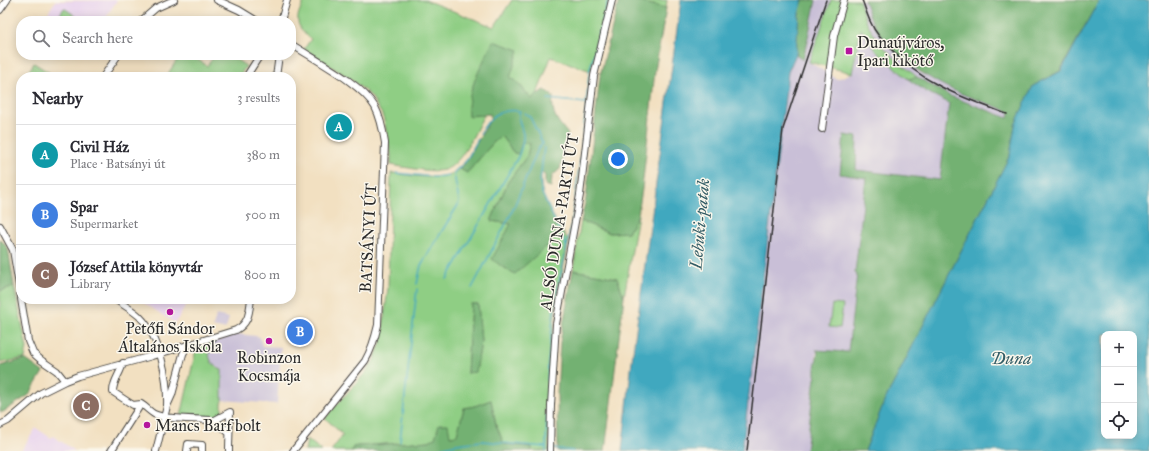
<!DOCTYPE html>
<html lang="en">
<head>
<meta charset="utf-8">
<style>
  body { margin:0; font-family:"IM FELL Great Primer",serif; background:#f7f7f7; color:#2b2b33 }
  .controls { position:absolute; right:12px; bottom:12px; display:grid; overflow:hidden; border-radius:8px; box-shadow:0 2px 10px #0003 }
  .controls button { width:36px; height:36px; display:grid; place-items:center; padding:0; border:0; border-bottom:1px solid #e1e1e2; background:#fff; color:#2b2b33; font:20px sans-serif }
  .you { position:absolute; left:618px; top:159px; width:14px; height:14px; margin:-10px; border:3px solid #fff; border-radius:50%; background:#1a73e8; box-shadow:0 0 0 6px #1a73e833 }
  .badge { display:grid; place-items:center; width:26px; height:26px; border-radius:50%; background:#b5179e; color:#fff; font-size:13px; font-weight:700 }
  .pin { position:absolute; translate:-50% -50%; border:2px solid #fff; box-shadow:0 1px 4px #0006 }
  .list { margin:0; padding:0; list-style:none }
  h2 { display:flex; justify-content:space-between; align-items:center; height:52px; margin:0; padding:0 16px; font-size:17px }
  h2 small { font-size:13px; font-weight:400; color:#7c7c81 }
  .list li { display:grid; grid-template-columns:26px 1fr auto; gap:12px; align-items:center; box-sizing:border-box; height:60px; padding:0 16px; border-top:1px solid #e1e1e2 }
  .list b { display:block; font-size:15px; white-space:nowrap }
  .list p { margin:0; font-size:13px; white-space:nowrap; color:#7c7c81 }
  .list em { font-size:13px; font-style:normal; color:#7c7c81 }
  .icon { flex:none; width:22px; height:22px; fill:none; stroke:currentColor; stroke-width:2; stroke-linecap:round; stroke-linejoin:round }
  .map { position:relative; flex:none; width:1149px; height:451px; overflow:hidden }
  .search { position:absolute; background:#fff; box-shadow:0 2px 10px #0003; left:16px; top:16px; width:280px; height:44px; display:flex; align-items:center; gap:10px; box-sizing:border-box; padding:0 14px; border-radius:16px; color:#7c7c81; font-size:15px }
  .panel { position:absolute; background:#fff; box-shadow:0 2px 10px #0003; left:16px; top:72px; width:280px; height:232px; border-radius:16px }
  .map>svg:first-child { display:block }
</style>
</head>
<body>
<div class="map">
<svg width="1149" height="451" viewBox="0 0 1149 451">
  <rect width="100%" height="100%" fill="#fbf7ec"/>
  <filter id="ink" filterUnits="userSpaceOnUse"><feTurbulence type="fractalNoise" baseFrequency=".025" numOctaves="2"/><feDisplacementMap in="SourceGraphic" scale="8" xChannelSelector="R" yChannelSelector="G"/><feConvolveMatrix kernelMatrix="1 2 1 2 8 2 1 2 1" color-interpolation-filters="sRGB"/></filter>
  <filter id="wash" filterUnits="userSpaceOnUse"><feTurbulence type="fractalNoise" baseFrequency=".012" numOctaves="4" result="noise"/><feDisplacementMap in="SourceGraphic" scale="16" xChannelSelector="R" yChannelSelector="G"/><feGaussianBlur stdDeviation="0.9" result="paint"/><feColorMatrix in="noise" values="0 0 0 0 0 0 0 0 0 0 0 0 0 0 0 0 0 1.4 0 .05"/><feComposite in="paint" operator="in"/></filter>
  <g filter="url(#wash)">
    <rect width="100%" height="100%" fill="#f2e0c1"/>
    <path fill="#e8d2ee" d="M56,0L58,1L117,0L104,21H43Z
      M138,299H186L189,301L175,323Z
      M36,428L51,438L53,436L75,451H21Z"/>
    <path fill="#c9bfd7" d="M816,0H831L809,62L837,79L852,73L861,29L878,53L908,79L927,92L949,102L940,180L856,170L857,137L840,174L866,178L855,273L857,274L848,353L817,350L815,376L816,378H815L806,451H742L788,72L796,54L803,60Z
      M859,0H864L873,23L883,37L899,55L919,72L953,90L1010,112L1008,118L950,96L917,77L895,58L879,41L868,25Z
      M216,315L229,318L226,328L222,329L213,327Z
      M237,334L256,336L260,337L262,346L281,347L277,404L222,400V370L212,364L209,356V350L211,345L216,341Z"/>
    <path fill="#8fce84" stroke="#5d7c58" fill-rule="evenodd" d="M305,0H425L494,27L512,0H610L591,71L551,57L537,94L532,99L517,82L510,78L468,116L484,115C475,131 462,165 444,170C434,173 403,167 391,165V154L383,116L371,96L352,80L304,49L311,39C294,25 295,18 305,0Z
      M632,0H667L666,8Z
      M831,0H859C862,8 864,16 868,24C878,46 899,62 917,77L908,79L878,53L861,29L852,73L809,62Z
      M64,8L83,21H56Z
      M180,55H191L207,66L215,55H229L246,66L239,77H166Z
      M34,63L56,77H25Z
      M501,136L514,153L519,154L522,142L530,143L527,156L508,182L491,221L512,224L554,240L552,229L558,225L569,241L556,303L549,387V451H532L531,447L504,444L496,425L491,400L475,406L464,408L457,435L435,438L429,441L358,446L353,447L352,451H331L343,435L325,418L366,372L374,360L381,342L388,288L391,173C413,175 441,183 460,169L467,173L493,143ZM471,304H478L481,342L476,371L467,373Z
      M638,215L624,297L617,278L573,270L581,221L610,233L628,232Z
      M14,286L27,348L25,358L0,363V291Z
      M832,304L843,305L840,328L829,327Z
      M215,339L216,341C204,350 209,366 222,370V412L212,418L181,416L197,345Z
      M307,439L322,451H305Z"/>
    <path fill="#73b172" stroke="#4f6e4e" d="M619,0H632L666,8L655,71L642,189L638,215L628,232L610,233L581,221L586,198L600,76Z
      M803,0H816L803,60L796,54L799,13Z
      M864,0H1099L1060,71L1033,86L1015,125L1010,155L884,402L865,451H806L815,378H816C813,371 817,360 818,352L816,350L848,352L857,274L855,273L866,178L840,174L844,135L857,137L856,170L940,180L949,103L927,92L908,79L917,77L950,96L1008,118L1010,112C992,104 972,99 953,90C923,76 889,53 873,23C869,16 867,7 864,0Z
      M493,41L519,50L510,78L517,82L532,99L537,94L545,90L553,96C551,115 557,120 568,134L560,169L552,176L551,187L545,185V176L543,173H541C540,197 547,204 558,225L552,229L554,240L515,274L501,266L492,259L511,224L491,221L508,182L527,156L530,143H522L519,154L514,153L501,136L493,143L467,173L460,169L465,163L490,120V114L468,116C466,90 483,64 493,41Z
      M0,239L8,248L14,286L0,291Z
      M573,270L617,278L624,297L605,451H558L557,395L560,342Z
      M471,304H478L481,342L476,372L467,373Z
      M25,359L43,372L29,395L3,412H0V366Z
      M491,400L496,425L504,444L532,447V451H352L353,447L358,446L429,441L435,438L439,424H448L450,436L457,435L464,408L475,406Z"/>
    <path fill="#3fa8bf" stroke="#356a75" fill-rule="evenodd" d="M681,0H803L799,13L796,54L788,72L742,451H622L633,352Z
      M1099,0H1149V451H865L884,402L1010,155L1015,125L1033,86L1061,71ZM1104,334H1134V436H1104Z"/>
    <g fill="none" stroke-linecap="round" stroke-linejoin="round">
      <path stroke="#3fa8bf" stroke-width="1.5" d="M589,73L608,0
        M548,99L586,103
        M525,113L530,117L543,144
        M544,147L540,182L542,193L561,234
        M454,172L466,161L478,139
        M396,173L435,177L449,175
        M563,238L566,246
        M447,279L518,157C521,149 524,142 523,134C521,126 517,119 520,111C499,108 489,117 480,134
        M417,284L421,265L458,205L459,201L454,174
        M472,288L511,214L538,149L543,143
        M400,441L417,289
        M551,448L573,451
        M431,451L456,444L482,441L545,447
        M546,451L548,363L555,301L572,221L582,146L589,75"/>
    </g>
  </g>
  <g filter="url(#ink)">
    <g fill="none" stroke-linecap="round" stroke-linejoin="round">
      <g stroke="#494642" stroke-width="8">
        <path id="minor" d="M217,0L239,10L257,21
          M0,10L7,0
          M141,21L156,8L174,0
          M281,21L287,0
          M291,44C315,60 361,83 375,107C381,118 383,130 385,143L378,325C375,338 372,349 365,361L293,451
          M103,77L118,55
          M246,77L260,55
          M276,77L279,55
          M822,129L834,36L844,0
          M0,226L13,250L21,297
          M21,299L28,341L33,353L41,360L57,371L65,381
          M115,299C123,305 133,310 140,317C160,337 168,378 167,406
          M123,363C120,375 113,380 113,392L133,405L141,404
          M0,425L8,421L41,393L65,381L78,376L152,356L236,330C249,323 249,313 251,299
          M111,451L141,404C146,407 149,411 154,414C167,420 199,419 215,420
          M156,451L167,406L172,395L183,354L188,344
          M187,451L188,444L202,445V451
          M229,451V448L230,412L215,420L229,433
          M550,451L551,405L556,324L580,195L594,76L612,0"/>
      </g>
      <use href="#minor" stroke="#fff" stroke-width="6"/>
      <path stroke="#2b2b2b" stroke-width="1.5" d="M862,0C865,7 867,15 871,23C875,33 883,41 891,49C922,84 964,98 1007,114
        M747,451L783,129L826,0"/>
    </g>
  </g>
  <g fill="#b5179e" stroke="#fbf7ec" stroke-width="1.5">
    <rect x="845" y="47" width="8" height="8" rx="2"/>
    <circle cx="170" cy="312" r="4"/>
    <circle cx="269" cy="341" r="4"/>
    <circle cx="147" cy="425" r="4"/>
  </g>
  <g text-anchor="middle" dominant-baseline="central" stroke-width="3" stroke-linejoin="round" paint-order="stroke">
    <g font-size="16" fill="#2b2b2b" stroke="#fbf7ec" text-anchor="start">
      <text x="857" y="42">Dunaújváros,<tspan x="857" dy="18">Ipari kikötő</tspan></text>
      <text x="170" y="328" text-anchor="middle">Petőfi Sándor<tspan x="170" dy="18">Általános Iskola</tspan></text>
      <text x="269" y="357" text-anchor="middle">Robinzon<tspan x="269" dy="18">Kocsmája</tspan></text>
      <text x="155" y="425">Mancs Barf bolt</text>
    </g>
    <g font-size="16" fill="#2b2b2b" stroke="#fbf7ec">
      <text transform="translate(559 222) rotate(-81)">ALSÓ DUNA-PARTI ÚT</text>
      <text transform="translate(368 238) rotate(-87)">BATSÁNYI ÚT</text>
    </g>
    <g font-size="17" font-style="italic" fill="#335d66" stroke="#fbf7ec">
      <text transform="translate(700 224) rotate(-85)">Lebuki-patak</text>
      <text x="1011" y="358">Duna</text>
    </g>
  </g>
</svg>
<div class="controls">
<button>+</button>
<button>−</button>
<button><svg class="icon" aria-label="locate" viewBox="0 0 24 24"><circle cx="12" cy="12" r="6"/><path d="M12 2v4M12 18v4M2 12h4M18 12h4"/></svg></button>
</div>
<div class="you"></div>
<div class="pin badge" style="left:339px;top:127px;background:#0f9aa8">A</div>
<div class="pin badge" style="left:300px;top:332px;background:#3f7fe0">B</div>
<div class="pin badge" style="left:86px;top:406px;background:#8d6e63">C</div>
<div class="search"><svg class="icon" aria-label="search" viewBox="0 0 24 24"><circle cx="10" cy="10" r="6"/><path d="M15 15l6 6"/></svg>Search here</div>
<section class="panel">
<h2>Nearby<small>3 results</small></h2>
<ul class="list">
<li><span class="badge" style="background:#0f9aa8">A</span><div><b>Civil Ház</b><p>Place · Batsányi út</p></div><em>380 m</em></li>
<li><span class="badge" style="background:#3f7fe0">B</span><div><b>Spar</b><p>Supermarket</p></div><em>500 m</em></li>
<li><span class="badge" style="background:#8d6e63">C</span><div><b>József Attila könyvtár</b><p>Library</p></div><em>800 m</em></li>
</ul>
</section>
</div>
</body>
</html>
